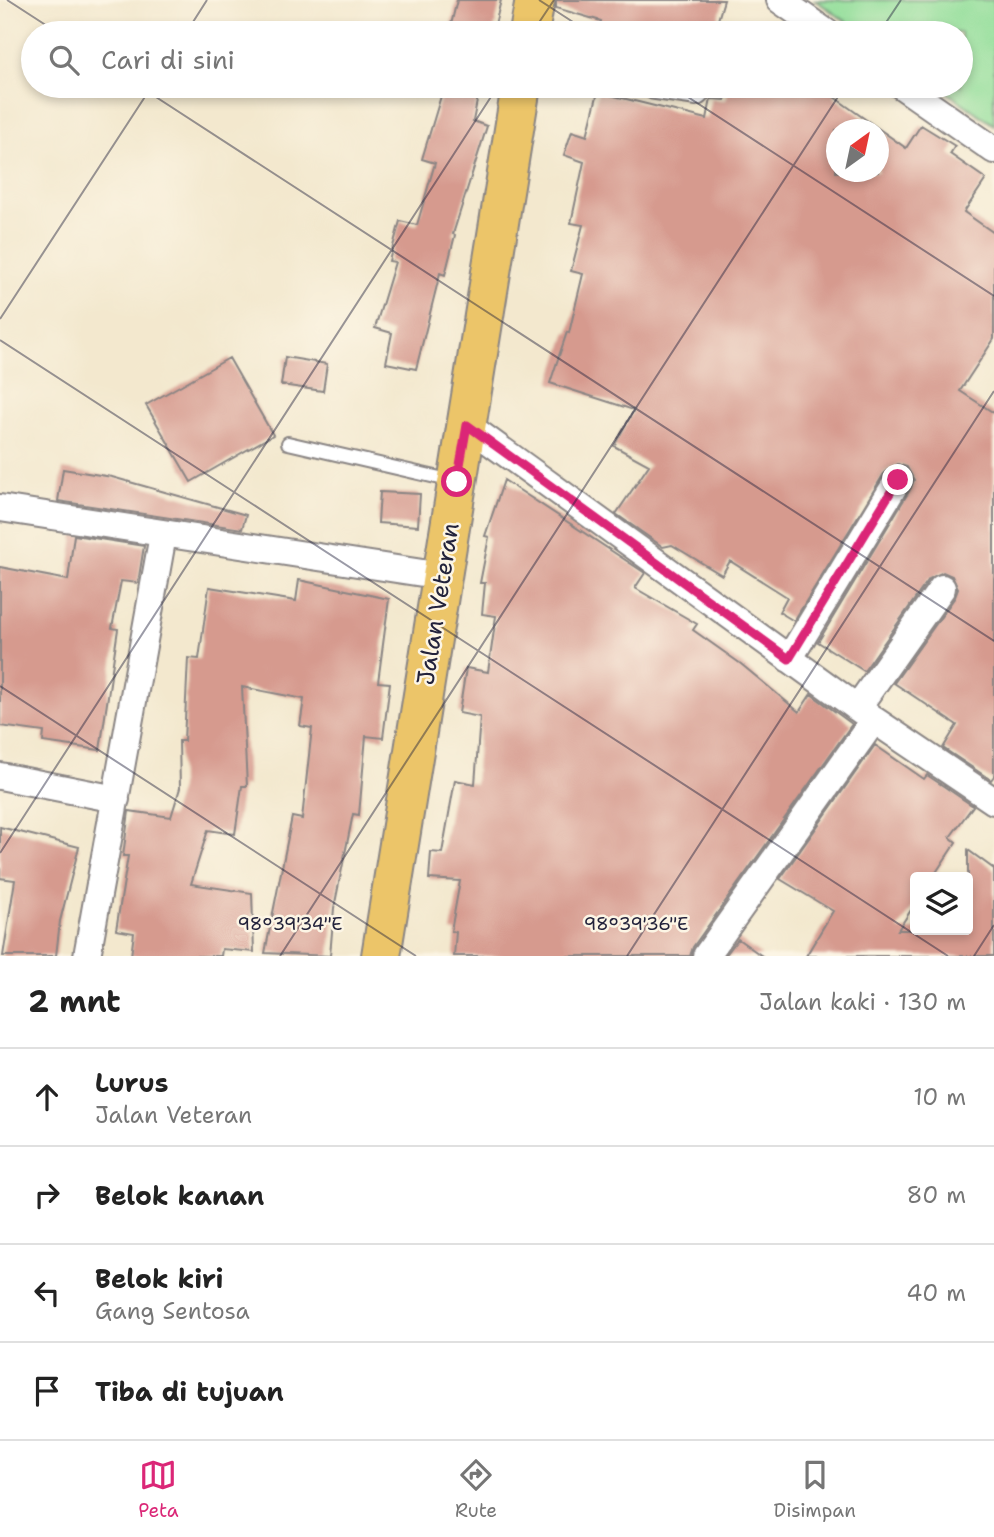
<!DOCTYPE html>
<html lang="id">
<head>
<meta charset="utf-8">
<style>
  body { margin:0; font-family:"Shantell Sans",sans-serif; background:#f2f2f2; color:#222 }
  .controls { position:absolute; right:21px; bottom:21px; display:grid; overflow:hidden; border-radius:7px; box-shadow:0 4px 10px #0003 }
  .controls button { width:63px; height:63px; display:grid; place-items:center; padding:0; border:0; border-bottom:2px solid #e0e0e0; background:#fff; color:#222; font:35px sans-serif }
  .compass { position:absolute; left:826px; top:119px; width:63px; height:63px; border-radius:50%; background:#fff; box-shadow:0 4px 10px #0003; rotate:33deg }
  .stop { position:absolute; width:21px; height:21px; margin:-16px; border:5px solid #db2777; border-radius:50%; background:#fff }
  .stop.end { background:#db2777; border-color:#fff; box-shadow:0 2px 7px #0008 }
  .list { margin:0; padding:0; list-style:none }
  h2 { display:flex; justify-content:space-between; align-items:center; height:91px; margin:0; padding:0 28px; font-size:30px }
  h2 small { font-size:23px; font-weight:400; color:#767676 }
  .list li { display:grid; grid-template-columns:46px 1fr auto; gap:21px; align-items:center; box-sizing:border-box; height:98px; padding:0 28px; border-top:2px solid #e0e0e0 }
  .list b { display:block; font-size:26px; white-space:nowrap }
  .list p { margin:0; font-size:23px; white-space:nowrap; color:#767676 }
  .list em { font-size:23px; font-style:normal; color:#767676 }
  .icon { flex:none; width:38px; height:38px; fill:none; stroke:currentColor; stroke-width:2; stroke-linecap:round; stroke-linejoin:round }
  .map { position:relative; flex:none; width:994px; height:956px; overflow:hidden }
  .search { position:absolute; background:#fff; box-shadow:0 4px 10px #0003; left:21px; right:21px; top:21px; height:77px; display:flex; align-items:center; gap:18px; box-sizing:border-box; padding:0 24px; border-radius:38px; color:#767676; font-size:26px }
  .sheet { height:483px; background:#fff }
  nav { display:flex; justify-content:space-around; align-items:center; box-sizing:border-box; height:98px; border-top:2px solid #e0e0e0; background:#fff; font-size:19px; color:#767676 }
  nav a { display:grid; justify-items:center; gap:4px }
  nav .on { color:#db2777 }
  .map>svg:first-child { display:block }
</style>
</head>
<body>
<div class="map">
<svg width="994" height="956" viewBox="0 0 994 956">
  <rect width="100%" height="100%" fill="#fcf5e5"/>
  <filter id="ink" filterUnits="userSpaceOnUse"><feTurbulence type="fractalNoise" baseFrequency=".0143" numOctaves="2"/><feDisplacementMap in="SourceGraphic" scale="14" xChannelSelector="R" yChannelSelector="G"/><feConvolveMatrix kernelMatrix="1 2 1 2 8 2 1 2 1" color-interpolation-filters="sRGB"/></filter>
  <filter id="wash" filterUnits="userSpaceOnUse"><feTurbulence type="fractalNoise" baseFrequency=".00686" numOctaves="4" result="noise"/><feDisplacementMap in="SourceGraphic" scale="28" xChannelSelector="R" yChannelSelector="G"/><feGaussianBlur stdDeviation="1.57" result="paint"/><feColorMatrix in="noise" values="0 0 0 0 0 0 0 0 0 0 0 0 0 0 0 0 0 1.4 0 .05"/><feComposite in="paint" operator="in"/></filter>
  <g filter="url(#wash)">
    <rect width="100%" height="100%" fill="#f3e8ce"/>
    <path fill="#92de9a" stroke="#5a806a" stroke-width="2" d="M815,0H994V125L938,86H961V33H863Z"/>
    <g id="blocks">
      <path fill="#d69a8e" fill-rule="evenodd" d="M457,0H501L493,33H449Z
        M556,0H724L714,33H598L601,21L556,8Z
        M444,86H480L473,121L487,126L453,234L455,235L445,275L440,273L416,369L386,363L392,333L375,328L395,262L389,261L400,221L417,225L435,163L422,159Z
        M730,86H839L834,97L906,148L921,125L955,146L950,154L986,179L964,212L994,233V339L960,391L994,413V776L991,780L943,748L957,725L894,683L955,597L958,589L952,576L943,572L929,579L864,671L818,642L911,488L914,480L907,467L898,464L885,472L794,621L779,612L787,597L730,561L722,575L672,545L663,547L616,514L649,465L614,446L634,410L550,383L567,332L569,333L583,274L571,271L583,225L571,223L584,162L564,155L572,131L587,136L598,92L707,119L711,99L725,100ZM836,130H878V172H836Z
        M285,357L327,364L323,391L281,385Z
        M229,358L273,435L191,482L146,405Z
        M63,469L112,477L246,515L242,529L58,501Z
        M504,480L645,573L635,588L697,624L693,630L741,664L799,712L811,694L852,724L693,947L690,956H454L456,932L451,931L460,881L429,879L431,852L442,853L455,780L475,784L480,717L459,713L466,668L488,672L496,616L482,614L485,583H480L489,537L485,536Z
        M380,492L420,494L418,526L378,523Z
        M74,535L144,546L138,583L121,581L112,628L118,629L100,750L43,742L44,732L0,726V567L68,580Z
        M299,580L389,599L378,682L390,683L383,738L366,736L359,815L353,814L334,908L330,956L265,953L292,817L302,819L312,728L300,726L304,699L242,687L247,786H242L235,834L208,830L191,884L252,893L254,952L222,949L221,956H131L134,933L116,930L128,856H123L129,811L171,817L180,788L179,741H184L188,658L199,659L209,587L296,601Z
        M875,745L924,779L927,775L973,806L950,837L956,842L933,877H915V904L898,930H968V850L994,869V956H806L833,911L780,879Z
        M0,827L79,847L60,921L56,956H3L15,880L0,878Z
        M738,939L762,956H725Z"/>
    </g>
  </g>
  <g filter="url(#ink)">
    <use href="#blocks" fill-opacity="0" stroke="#8a8584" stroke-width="2"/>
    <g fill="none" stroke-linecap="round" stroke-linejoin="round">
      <g stroke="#8a8584" stroke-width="16">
        <path id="lane" d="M288,443L453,481"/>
      </g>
      <g stroke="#8a8584" stroke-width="30">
        <path id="street" d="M780,0L827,33
          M655,86L696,92L701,86
          M902,86L994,150
          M467,425L874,720L994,801
          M0,508L442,576
          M789,659L898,480
          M857,708L942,588
          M0,776L116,799
          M87,956L163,535
          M706,956L874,720"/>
      </g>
      <g stroke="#8a8584" stroke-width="42">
        <path id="primary" d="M529,33L535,0
          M381,956L521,86"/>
      </g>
      <use href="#lane" stroke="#fff" stroke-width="12"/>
      <use href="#street" stroke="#fff" stroke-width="26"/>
      <use href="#primary" stroke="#ecc569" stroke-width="38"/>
    </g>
  </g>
  <g fill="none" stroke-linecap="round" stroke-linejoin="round" filter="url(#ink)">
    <path stroke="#db2777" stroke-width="9" d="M457,482L467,425L789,659L898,480"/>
  </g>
  <path fill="none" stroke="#22223b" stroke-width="2" stroke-opacity="0.45" d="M7,0L58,33M539,0L590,33M186,33L207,0M532,33L554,0M879,33L901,0M139,86L994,641M671,86L994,296M0,319L152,86M0,340L948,956M0,686L416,956M0,853L498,86M280,956L845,86M627,956L994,391M974,956L994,925"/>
  <g text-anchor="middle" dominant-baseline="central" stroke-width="5" stroke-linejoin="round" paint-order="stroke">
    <g font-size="24" fill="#22223b" stroke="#fcf5e5">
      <text transform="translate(438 604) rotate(-81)">Jalan Veteran</text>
    </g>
  </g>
  <g font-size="18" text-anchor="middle" fill="#22223b" stroke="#fcf5e5" stroke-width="5" stroke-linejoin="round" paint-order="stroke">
    <text x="290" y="930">98°39'34"E</text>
    <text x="636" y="930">98°39'36"E</text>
  </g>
</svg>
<div class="controls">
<button><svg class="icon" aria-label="layers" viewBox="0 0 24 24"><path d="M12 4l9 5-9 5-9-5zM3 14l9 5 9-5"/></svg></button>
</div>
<svg class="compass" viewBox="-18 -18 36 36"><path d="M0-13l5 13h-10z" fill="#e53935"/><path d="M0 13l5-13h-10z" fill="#767676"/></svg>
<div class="stop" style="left:457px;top:482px"></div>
<div class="stop end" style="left:898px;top:480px"></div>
<div class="search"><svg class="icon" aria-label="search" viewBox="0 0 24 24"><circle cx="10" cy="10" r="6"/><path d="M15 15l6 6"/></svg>Cari di sini</div>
</div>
<section class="sheet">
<h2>2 mnt<small>Jalan kaki · 130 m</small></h2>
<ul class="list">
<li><svg class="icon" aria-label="ahead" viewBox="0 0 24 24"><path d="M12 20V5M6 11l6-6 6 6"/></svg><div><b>Lurus</b><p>Jalan Veteran</p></div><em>10 m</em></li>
<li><svg class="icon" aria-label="right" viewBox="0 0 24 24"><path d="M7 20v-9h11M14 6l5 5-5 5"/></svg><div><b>Belok kanan</b></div><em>80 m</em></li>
<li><svg class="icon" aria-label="left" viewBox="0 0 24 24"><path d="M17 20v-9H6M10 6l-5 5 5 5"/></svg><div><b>Belok kiri</b><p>Gang Sentosa</p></div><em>40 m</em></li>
<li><svg class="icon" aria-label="arrive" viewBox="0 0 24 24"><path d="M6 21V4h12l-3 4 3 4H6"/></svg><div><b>Tiba di tujuan</b></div></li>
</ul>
</section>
<nav>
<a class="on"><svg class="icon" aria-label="map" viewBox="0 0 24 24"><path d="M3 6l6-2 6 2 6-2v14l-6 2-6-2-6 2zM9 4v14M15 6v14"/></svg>Peta</a>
<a><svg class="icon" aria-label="directions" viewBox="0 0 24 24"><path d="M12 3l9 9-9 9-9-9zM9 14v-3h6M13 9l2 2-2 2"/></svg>Rute</a>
<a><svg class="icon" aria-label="saved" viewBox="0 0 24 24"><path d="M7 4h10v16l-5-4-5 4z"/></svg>Disimpan</a>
</nav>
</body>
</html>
